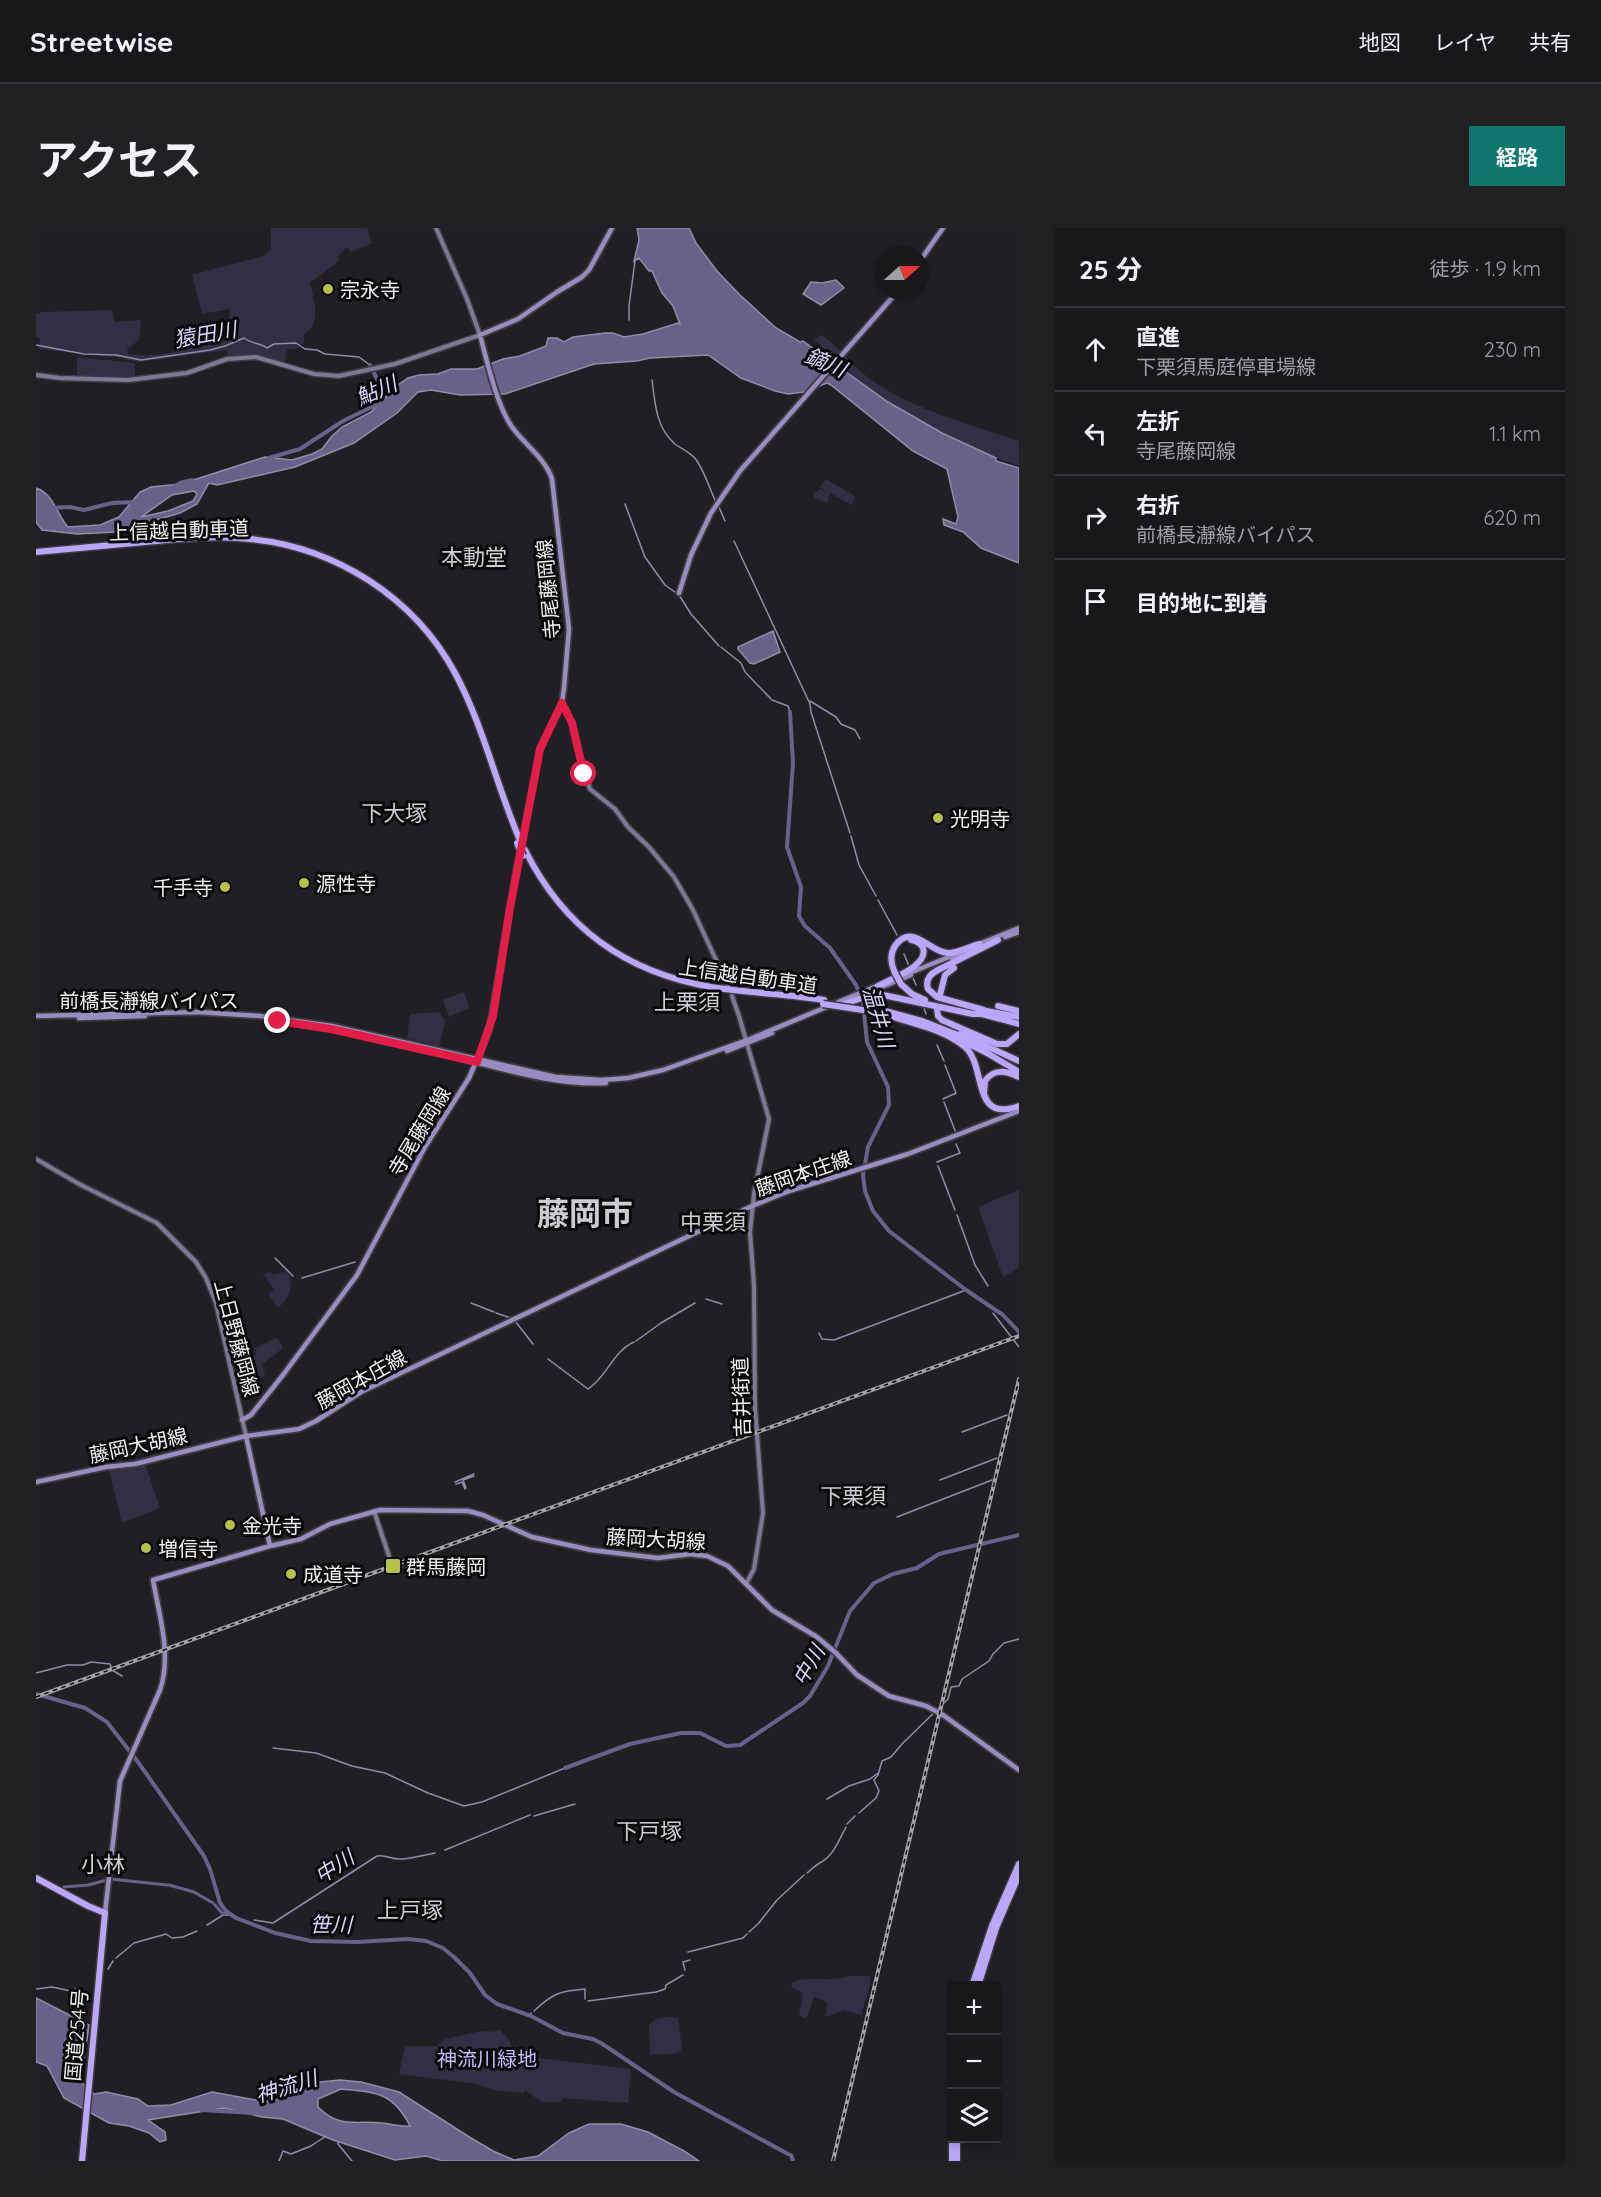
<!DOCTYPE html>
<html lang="ja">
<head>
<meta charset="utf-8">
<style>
  body { margin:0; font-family:Quicksand,"Noto Sans JP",sans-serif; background:#212124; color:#f1f3f6 }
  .controls { position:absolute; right:18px; bottom:18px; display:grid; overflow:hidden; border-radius:0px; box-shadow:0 3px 9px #0003 }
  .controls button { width:54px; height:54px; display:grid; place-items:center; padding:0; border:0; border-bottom:2px solid #36373a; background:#18181b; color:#f1f3f6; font:30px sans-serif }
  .compass { position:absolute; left:839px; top:18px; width:54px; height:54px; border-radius:50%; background:#18181b; box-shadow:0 3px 9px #0003; rotate:69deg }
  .stop { position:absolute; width:18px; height:18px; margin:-14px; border:4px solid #e11d48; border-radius:50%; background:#fff }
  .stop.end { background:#e11d48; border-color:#fff; box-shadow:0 2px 6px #0008 }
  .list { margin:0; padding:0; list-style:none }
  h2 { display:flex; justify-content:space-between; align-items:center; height:78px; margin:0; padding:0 24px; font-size:26px }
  h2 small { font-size:20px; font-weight:400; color:#9fa0a3 }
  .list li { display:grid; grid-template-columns:39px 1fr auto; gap:18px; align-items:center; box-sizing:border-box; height:84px; padding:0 24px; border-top:2px solid #36373a }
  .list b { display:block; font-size:22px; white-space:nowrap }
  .list p { margin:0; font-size:20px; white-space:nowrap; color:#9fa0a3 }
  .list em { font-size:20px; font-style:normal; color:#9fa0a3 }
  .icon { flex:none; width:33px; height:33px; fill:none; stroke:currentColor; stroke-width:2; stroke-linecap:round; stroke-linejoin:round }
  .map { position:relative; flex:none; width:983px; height:1933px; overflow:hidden; border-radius:0px }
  header { display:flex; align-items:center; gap:36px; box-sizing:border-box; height:84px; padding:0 30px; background:#18181b; border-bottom:2px solid #36373a }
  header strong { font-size:28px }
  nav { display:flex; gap:33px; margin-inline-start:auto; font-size:21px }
  .intro { display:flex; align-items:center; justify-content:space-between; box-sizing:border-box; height:144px; padding:0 36px }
  h1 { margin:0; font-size:42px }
  .button { padding:15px 27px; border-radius:0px; background:#0f766e; color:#fff; font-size:21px; font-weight:700 }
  main { display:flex; gap:36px; padding:0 36px }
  aside { flex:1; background:#18181b; border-radius:0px; box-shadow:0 3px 9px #0003 }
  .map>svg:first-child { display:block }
</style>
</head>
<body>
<header>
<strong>Streetwise</strong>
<nav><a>地図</a><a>レイヤ</a><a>共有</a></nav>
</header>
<div class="intro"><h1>アクセス</h1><a class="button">経路</a></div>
<main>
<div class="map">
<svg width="983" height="1933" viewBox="0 0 983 1933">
  <rect width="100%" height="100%" fill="#202024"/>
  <path fill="#332e44" d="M235,0H331L336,15L315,24L311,19L302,28L303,33L274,55C277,68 284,87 275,100C273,103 270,104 268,106V115L260,121H252L249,127V136L225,127L192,129L191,122L102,134L87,130L3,121L4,110L0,109V86L5,84L76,82L78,94L105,92L103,112L91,121L92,126C124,131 159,119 191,112L194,81L166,86L156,47L228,28L235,21Z
    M786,107C807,122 819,142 841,156C880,182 938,198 983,213V238C915,216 853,177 796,133L799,131L778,111Z
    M41,129L99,135V148L41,149Z
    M790,251L819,268L816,277L794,265L791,275L778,269L777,266L784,261L792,265L784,259Z
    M428,764L433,780L413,789L407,772Z
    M403,784L409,793L404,816L401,818L371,810L374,786Z
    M983,962V1040L967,1049L942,979Z
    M251,1043C259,1058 254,1069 242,1080L232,1066L238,1062L227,1046L233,1044L238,1047Z
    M241,1110L247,1120L226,1136L229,1147L222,1152L214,1137L218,1135L216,1128L220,1127L219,1120Z
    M109,1236L124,1280L86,1295L73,1243L80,1240Z
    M814,1748H834V1758L825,1787L808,1782L790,1789L791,1774L778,1769L770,1791L763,1787L767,1764L756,1760L755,1755C777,1746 792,1755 814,1748Z
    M631,1789L642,1790L646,1820L642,1825L614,1827L613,1797L620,1791Z
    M464,1802L473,1812L478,1827L595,1841L592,1875L527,1870L524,1874H506L489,1862L487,1865L457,1862L442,1856L363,1846L369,1818H401L410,1811L445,1803L455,1804Z"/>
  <path fill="#6a618a" stroke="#928ca9" stroke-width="1.5" fill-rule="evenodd" d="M601,0H653L660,15L681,43L704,67L740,100L764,114L767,113L852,174L906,205L960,230V233L983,240V335L945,320L927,304L908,297L907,291L920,296L922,289L911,241L877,223L795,157L791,155L768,164L752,166L739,163L705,150L672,127L614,130L601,133L558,136L469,166L424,167L395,162L382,164L361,185L318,215L259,239L181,257L173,255L161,276L144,285L80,304L41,306L6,302L0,294V260C18,266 21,287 32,299L64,297L83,289L104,264L115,259L145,256L229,229L256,232L276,226L286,221L296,208L306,199L335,184L359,159L372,150L383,147L402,146L415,141H441L467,131L484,128L510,118L512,110H521L528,114L537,109L569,105H577L588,109L607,106L642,95L644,96L637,78L626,65L616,43H613L603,30L598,33L603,12ZM158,263L161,266L157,273L132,283L105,289L136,267Z
    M800,52L808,60L785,77L767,66L775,54L786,55Z
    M737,403L744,424L718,436L714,435L702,421V419Z
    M0,1770L53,1797L45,1854L58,1866L70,1864L102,1871L112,1878L135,1877L176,1864L226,1873H238L257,1863L264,1856L304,1852L325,1854L363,1864L435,1910L457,1923L478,1932L502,1928L533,1905L553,1896H585L612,1904L648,1923L663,1933H407L390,1928L359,1932L297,1912L247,1891L226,1889L188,1880L112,1892L129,1904L130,1912L124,1914L113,1905L93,1898L73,1895L28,1870L11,1838L0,1834ZM305,1861C339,1864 357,1864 374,1898C364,1899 356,1896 346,1895C321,1892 303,1901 282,1879V1871Z"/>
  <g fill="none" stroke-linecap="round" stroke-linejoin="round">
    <path stroke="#928ca9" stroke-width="1.5" d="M593,92V78L599,33
      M0,117L48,126L80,127L105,132L174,122L189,118L208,110C216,116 224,115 231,120L238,116L260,115L269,121L281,122L289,126L323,129L334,137
      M616,152C619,175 620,200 639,216C647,222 656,225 661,233C669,245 673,259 679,272
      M589,276L609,329L629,357L643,367L655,386L683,418
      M683,279L689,293
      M698,313L774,476L775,484L814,605
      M685,419L705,435L709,444
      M710,445L735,471
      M736,472L752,478L754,484
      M774,473L800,489L805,496L819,502L824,511
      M815,608L823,637L840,668
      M842,672L861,707
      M868,726L873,738
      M877,750L880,757
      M888,780L890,786
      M901,817L908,833
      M907,871L920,865L909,837
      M908,874L920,905
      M901,934L924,925L920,916
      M902,938L919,982
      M921,987L939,1037L952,1058
      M239,1030L257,1048
      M266,1050L319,1034
      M670,1071L686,1076
      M435,1075L458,1084
      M460,1085L475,1090
      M957,1085L983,1119
      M479,1093L497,1116
      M783,1105L786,1111L798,1112L930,1062
      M600,1113L625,1095L659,1075
      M512,1131L552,1161C571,1149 577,1123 598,1114
      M926,1204L971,1187
      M904,1252L961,1230
      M419,1254L438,1246
      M420,1256L426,1254L429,1261
      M430,1260L427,1252L438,1248
      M861,1289L956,1252
      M76,1442L86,1448
      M0,1445L31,1437H47L55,1434L74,1436L76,1441
      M237,1520L280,1525L316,1538L349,1545L392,1565L428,1578L446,1574L529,1540
      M791,1571L813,1558L834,1551L842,1545
      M823,1585L840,1570L843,1563L838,1552L842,1547L846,1533L855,1529L866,1516L912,1471L915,1459L923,1458L926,1451L953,1433L957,1426L968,1415L983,1411
      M498,1588L539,1576
      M811,1596L819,1588
      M409,1622L494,1587
      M771,1645C777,1640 781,1636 787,1633C798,1626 804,1610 810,1599
      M218,1692L237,1695L341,1628C349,1626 356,1632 365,1631C376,1631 388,1627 399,1625
      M171,1697L187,1687H195
      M713,1704L722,1696L741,1672L768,1647
      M652,1724L707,1710L711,1706
      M80,1730L98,1715L130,1706L136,1710L147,1709L161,1703
      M72,1741L77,1733
      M649,1742L647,1734L654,1732
      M0,1761L16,1759L35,1763L42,1760
      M552,1773L620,1764L629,1761L630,1757L647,1747
      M498,1783C517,1765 524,1763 549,1761V1771
      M494,1787L495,1785
      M302,1914V1916L316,1933
      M243,1933L247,1923L255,1926L275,1918L290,1908"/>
    <path stroke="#6a618a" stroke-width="3" d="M75,1651L131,1657
      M133,1657L158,1664L177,1675
      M28,1659L52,1657L71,1652
      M179,1677L186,1685L194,1686"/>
    <path stroke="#6a618a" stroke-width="4" d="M334,137L345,159L355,169
      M233,230L264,221L307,193L346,174
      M136,260L144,255L156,252
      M15,280L34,279L48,282L76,275L99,274
      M754,484L757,535L751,619L765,659L763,688L769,698L794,720L820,757L827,775L831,814L852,859L853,877L832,919L827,947L829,963L837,983L853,1003L930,1062L967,1087L983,1104
      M0,1466L49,1480L71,1494L102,1534L168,1628L174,1641L184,1675L190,1683L200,1690L239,1705L275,1713L321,1714L372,1711L390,1713L407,1720L419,1730L434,1745L449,1767L461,1776L495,1788L527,1805L557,1811L565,1815L638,1864L752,1926
      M529,1540L594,1516L645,1505H664L690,1518L704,1517L767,1475L774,1468L792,1438L814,1383L838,1355L857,1346L881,1340L903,1326L983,1307
      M165,1882L217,1885
      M755,1927L757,1933"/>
    <g stroke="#3d3c3f" stroke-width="7">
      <path id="secondary" d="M0,147L24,150L92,152L151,145L191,131L220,129L278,146L303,148L359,136L444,107L431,71L400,0
        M526,475L536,495L543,528L554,561L579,581L592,599L613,619L638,649L657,682L692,758
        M696,768L703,788L733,891L718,966L714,1004L718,1058L719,1180L727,1285L718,1341L710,1356
        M0,931L43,956L121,995L160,1034L170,1050L180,1075L210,1208
        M338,1283L353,1328"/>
    </g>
    <g stroke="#3d3c3f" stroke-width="8">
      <path id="primary" d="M884,33L907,0
        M643,365L655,327L675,285L704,243L862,63
        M969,709L983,704
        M943,716L983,700
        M916,730L936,722
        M871,746L918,727
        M841,761L875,747
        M0,788L161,784L224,788L296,798L520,849L566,852L592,850L627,842L714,811L843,757
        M43,790L109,788
        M691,823L736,805
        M423,830C471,842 521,858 570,855
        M206,1192L215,1187L247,1147L321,1047L389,919L433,850L453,803L480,644L504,521L526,475L528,460L533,401L516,251C509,229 486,215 474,196C460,174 451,133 444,107L482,91L521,64L546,49L553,42L576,0
        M210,1208L234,1318
        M0,1254L70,1239L99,1236L210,1208L263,1201L280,1193L325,1164L716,978L753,963L872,926L983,883
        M69,1685L84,1553L124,1462C136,1427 123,1386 117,1352L234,1318L265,1311L294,1296L344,1282L432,1283L447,1287L496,1309L555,1322L622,1330L654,1326L671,1328L692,1338L736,1382L781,1409L800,1425L821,1447L853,1468L890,1478L907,1487L983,1542"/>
    </g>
    <g stroke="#3d3c3f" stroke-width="9">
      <path id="highway" d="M0,324C36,321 73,317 109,314C144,311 179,307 214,311C299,319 378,369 419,445C447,497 460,556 483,610
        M489,622C528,700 589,744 675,759C713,765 751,766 788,772
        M859,745C855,736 853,727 859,718C876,693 895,726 913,725C923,725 934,718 944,716
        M865,756L876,766L889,772
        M842,758C854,751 893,738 887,720C885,715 881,713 875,712
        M904,767L909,747L918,740
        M802,778L832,768L847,767L937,786H947
        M962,778L983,783
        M901,781L902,788L906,792L961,816H971L983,806
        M945,782L983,789
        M948,782L901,769L892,761C889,752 894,746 902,742L962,712
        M834,783L854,788
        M849,783L886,793L927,809
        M946,786L983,796
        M851,787C877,796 908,801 929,819C951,838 935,896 983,878
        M924,806L983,833
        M921,810L951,825L983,844
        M948,865L949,853C958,840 970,843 983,849
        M0,1650L52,1678L69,1685
        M936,1758L956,1698L983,1636
        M942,1758L960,1700L983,1647
        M46,1933L69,1685
        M916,1933V1910
        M921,1933V1910"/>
    </g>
    <use href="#secondary" stroke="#7e7895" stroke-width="4"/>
    <use href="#primary" stroke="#988cc1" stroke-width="4.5"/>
    <use href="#highway" stroke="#baa7fc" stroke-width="6"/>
    <g stroke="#a2a2a5" stroke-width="4">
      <path id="rail" d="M307,1356L983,1108
        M0,1469L313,1354
        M797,1933L983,1151"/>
    </g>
    <use href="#rail" stroke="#0a0a0b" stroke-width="1.5" stroke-dasharray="4.5" stroke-linecap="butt"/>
    <g stroke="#3d3c3f" stroke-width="9" stroke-linecap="butt">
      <path id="highway-bridge" d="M481,615L487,628
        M859,745L865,756
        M787,776L834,783"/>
    </g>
    <use href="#highway-bridge" stroke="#baa7fc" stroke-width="6"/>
  </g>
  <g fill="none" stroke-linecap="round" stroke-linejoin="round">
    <path stroke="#e11d48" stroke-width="8" d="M242,793L295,801L441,834L457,788L474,680L504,521L526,475L536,495L548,546"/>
  </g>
  <g fill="#b7c148" stroke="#0a0a0b" stroke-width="2">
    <circle cx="292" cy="61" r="6"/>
    <circle cx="902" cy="590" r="6"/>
    <circle cx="268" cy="655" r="6"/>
    <circle cx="189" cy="659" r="6"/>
    <circle cx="194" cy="1297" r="6"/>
    <circle cx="110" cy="1320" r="6"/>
    <rect x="349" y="1330" width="16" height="16" rx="3"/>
    <circle cx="255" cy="1346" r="6"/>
  </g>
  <g text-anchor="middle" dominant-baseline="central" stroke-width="6" stroke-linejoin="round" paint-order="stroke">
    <g font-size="20" fill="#f0f0f2" stroke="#0a0a0b" text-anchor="start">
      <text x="304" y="61">宗永寺</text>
      <text x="914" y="590">光明寺</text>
      <text x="280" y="655">源性寺</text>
      <text x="177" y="659" text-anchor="end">千手寺</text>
      <text x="206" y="1297">金光寺</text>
      <text x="122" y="1320">増信寺</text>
      <text x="370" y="1338">群馬藤岡</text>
      <text x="267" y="1346">成道寺</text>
    </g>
    <g font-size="20" fill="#f0f0f2" stroke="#0a0a0b">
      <text transform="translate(143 302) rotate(-2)">上信越自動車道</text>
      <text transform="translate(512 361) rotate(-95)">寺尾藤岡線</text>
      <text transform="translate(712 748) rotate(8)">上信越自動車道</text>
      <text x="113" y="772">前橋長瀞線バイパス</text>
      <text transform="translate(383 903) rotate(-59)">寺尾藤岡線</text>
      <text transform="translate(767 945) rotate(-19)">藤岡本庄線</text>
      <text transform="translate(201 1110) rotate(75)">上日野藤岡線</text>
      <text transform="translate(325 1151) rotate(-29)">藤岡本庄線</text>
      <text transform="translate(705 1169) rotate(-92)">吉井街道</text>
      <text transform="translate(102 1217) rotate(-12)">藤岡大胡線</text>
      <text transform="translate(620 1311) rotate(3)">藤岡大胡線</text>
      <text transform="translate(40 1807) rotate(-85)">国道254号</text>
    </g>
    <g font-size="20" fill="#c7b9fb" stroke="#0a0a0b">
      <text x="451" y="1830">神流川緑地</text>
    </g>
    <g font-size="21" font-style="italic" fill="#dad3fb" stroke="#0a0a0b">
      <text transform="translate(169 106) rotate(-10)">猿田川</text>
      <text transform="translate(790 134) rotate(23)">鏑川</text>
      <text transform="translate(340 162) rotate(-23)">鮎川</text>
      <text transform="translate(843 789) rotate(74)">温井川</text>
      <text transform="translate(772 1437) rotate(-60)">中川</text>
      <text transform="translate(298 1638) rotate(-33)">中川</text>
      <text transform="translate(295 1696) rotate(1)">笹川</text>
      <text transform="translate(250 1858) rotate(-17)">神流川</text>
    </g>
    <g font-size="22" fill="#cdccd1" stroke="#0a0a0b">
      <text x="438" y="329">本動堂</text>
      <text x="358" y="585">下大塚</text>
      <text x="651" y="774">上栗須</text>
      <text x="677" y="994">中栗須</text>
      <text x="817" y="1268">下栗須</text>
      <text x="613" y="1603">下戸塚</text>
      <text x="67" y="1636">小林</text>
      <text x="374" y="1682">上戸塚</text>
    </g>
    <g font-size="32" font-weight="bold" fill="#cdccd1" stroke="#0a0a0b">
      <text x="549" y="985">藤岡市</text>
    </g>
  </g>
</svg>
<div class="controls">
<button>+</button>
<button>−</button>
<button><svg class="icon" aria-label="layers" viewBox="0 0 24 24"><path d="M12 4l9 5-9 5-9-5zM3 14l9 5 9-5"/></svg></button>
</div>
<svg class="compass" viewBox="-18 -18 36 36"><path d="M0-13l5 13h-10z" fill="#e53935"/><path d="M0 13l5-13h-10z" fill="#9fa0a3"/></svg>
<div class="stop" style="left:548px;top:546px"></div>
<div class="stop end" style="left:242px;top:793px"></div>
</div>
<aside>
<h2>25 分<small>徒歩 · 1.9 km</small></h2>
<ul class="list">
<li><svg class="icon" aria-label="ahead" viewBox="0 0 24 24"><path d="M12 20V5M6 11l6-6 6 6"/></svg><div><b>直進</b><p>下栗須馬庭停車場線</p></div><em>230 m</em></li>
<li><svg class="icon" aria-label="left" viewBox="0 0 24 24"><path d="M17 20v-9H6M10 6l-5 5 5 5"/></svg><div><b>左折</b><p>寺尾藤岡線</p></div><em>1.1 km</em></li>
<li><svg class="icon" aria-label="right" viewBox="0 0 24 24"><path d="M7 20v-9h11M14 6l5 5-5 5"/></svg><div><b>右折</b><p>前橋長瀞線バイパス</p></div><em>620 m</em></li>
<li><svg class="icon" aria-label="arrive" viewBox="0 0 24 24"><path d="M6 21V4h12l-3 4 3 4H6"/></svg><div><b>目的地に到着</b></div></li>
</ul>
</aside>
</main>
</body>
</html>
